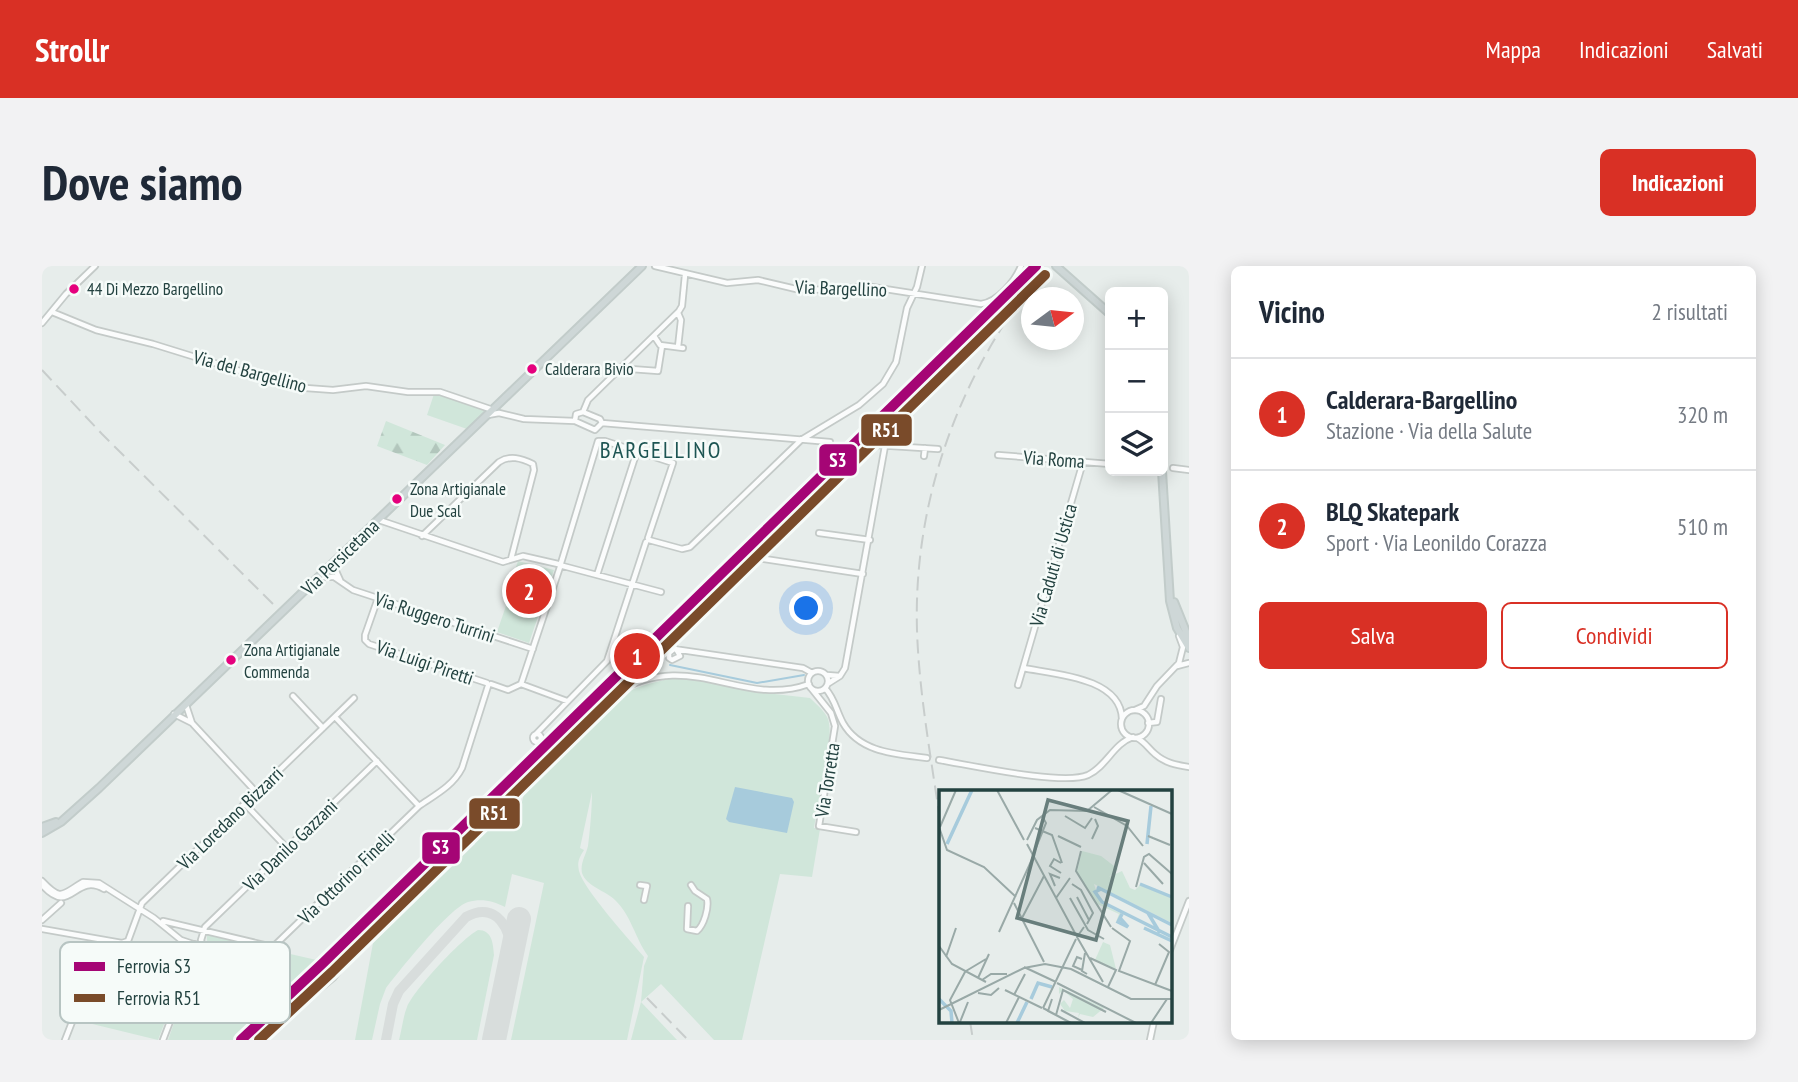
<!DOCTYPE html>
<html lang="it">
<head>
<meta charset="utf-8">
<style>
  body { margin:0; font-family:"PT Sans Narrow",sans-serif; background:#f2f2f3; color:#1f2937 }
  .controls { position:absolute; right:21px; top:21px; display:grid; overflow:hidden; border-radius:10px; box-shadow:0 4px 18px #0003 }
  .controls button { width:63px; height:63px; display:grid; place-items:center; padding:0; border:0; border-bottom:2px solid #e0e1e3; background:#fff; color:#1f2937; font:35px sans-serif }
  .compass { position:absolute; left:979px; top:21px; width:63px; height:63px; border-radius:50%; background:#fff; box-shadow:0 4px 18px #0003; rotate:75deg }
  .you { position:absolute; left:765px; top:343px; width:24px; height:24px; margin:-18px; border:5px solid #fff; border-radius:50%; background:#1a73e8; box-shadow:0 0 0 10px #1a73e833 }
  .badge { display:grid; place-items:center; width:46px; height:46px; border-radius:50%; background:#d93025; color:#fff; font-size:23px; font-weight:700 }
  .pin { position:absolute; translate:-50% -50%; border:4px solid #fff; box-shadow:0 2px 7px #0006 }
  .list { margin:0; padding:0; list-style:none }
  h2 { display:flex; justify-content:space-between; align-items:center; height:91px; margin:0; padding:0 28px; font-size:30px }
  h2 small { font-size:23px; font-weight:400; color:#747a83 }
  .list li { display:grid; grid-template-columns:46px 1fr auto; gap:21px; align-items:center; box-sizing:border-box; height:112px; padding:0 28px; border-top:2px solid #e0e1e3 }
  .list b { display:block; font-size:26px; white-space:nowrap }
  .list p { margin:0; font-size:23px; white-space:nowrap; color:#747a83 }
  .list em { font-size:23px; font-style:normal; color:#747a83 }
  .actions { display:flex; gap:14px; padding:21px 28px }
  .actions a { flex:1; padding:16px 0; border:2px solid #d93025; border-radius:10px; text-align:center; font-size:24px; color:#d93025 }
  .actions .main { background:#d93025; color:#fff }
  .icon { flex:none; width:38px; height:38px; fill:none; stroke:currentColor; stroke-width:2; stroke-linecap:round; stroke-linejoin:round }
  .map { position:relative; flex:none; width:1147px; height:774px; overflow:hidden; border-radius:10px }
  header { display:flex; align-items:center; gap:42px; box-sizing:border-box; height:98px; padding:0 35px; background:#d93025; color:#fff }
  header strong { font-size:33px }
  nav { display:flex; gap:38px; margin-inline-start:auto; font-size:24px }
  .intro { display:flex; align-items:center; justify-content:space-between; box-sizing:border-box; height:168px; padding:0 42px }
  h1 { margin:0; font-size:49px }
  .button { padding:18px 32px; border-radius:10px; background:#d93025; color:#fff; font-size:24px; font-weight:700 }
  main { display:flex; gap:42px; padding:0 42px }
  aside { flex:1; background:#fff; border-radius:10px; box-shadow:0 4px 18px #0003 }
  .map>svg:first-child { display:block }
</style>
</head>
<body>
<header>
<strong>Strollr</strong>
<nav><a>Mappa</a><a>Indicazioni</a><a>Salvati</a></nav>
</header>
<div class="intro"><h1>Dove siamo</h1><a class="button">Indicazioni</a></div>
<main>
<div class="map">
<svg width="1147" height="774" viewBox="0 0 1147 774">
  <defs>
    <pattern id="forest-firs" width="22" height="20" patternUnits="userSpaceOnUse" patternTransform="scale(1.75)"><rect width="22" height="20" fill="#d0e6da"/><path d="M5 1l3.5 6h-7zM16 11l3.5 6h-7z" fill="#b2c6bc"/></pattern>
  </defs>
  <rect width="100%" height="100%" fill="#e7edeb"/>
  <path fill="#d0e6da" d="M392,128L404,129L445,143L425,163L385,149Z
    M476,295L512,304L487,377L455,366L476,305L473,304Z
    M626,413H650L724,427L768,432C774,438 783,445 786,453C793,474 776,537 772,562L778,563L770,611L738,608L700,774H672L619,718L599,736L635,774H589L599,736L602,700L606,690C593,672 589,649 573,634C564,625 544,620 540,607C538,597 544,589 546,580C548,565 550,542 550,526L538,582L542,584C537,592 535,596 537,605C542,624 587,673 602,691L585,774H469L502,617L470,608L463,641C451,635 440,632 426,636C407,642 358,704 344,722L338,738L330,774H313L331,677L433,578L431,573L467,543L470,545L480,536L484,519L566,437C584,424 604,418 626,413Z
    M436,664C450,664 451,677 452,689L435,774H357C360,763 361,751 365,741C372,724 419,673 436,664Z
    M165,669L279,695L192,774H126L150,706C153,703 160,699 164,695C170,687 164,678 165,669Z
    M91,677L101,685L98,707L137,719L116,774L38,755L70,680L83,681Z"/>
  <path fill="url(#forest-firs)" d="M344,155L403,179L385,199L335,180Z"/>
  <path fill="#a7cbdc" d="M693,521L750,532L752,536L745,567L687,556L684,553Z"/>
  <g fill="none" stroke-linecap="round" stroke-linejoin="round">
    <path stroke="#a7cbdc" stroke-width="2" d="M628,399L715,417L762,409"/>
    <path stroke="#d8dddc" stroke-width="10" d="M344,774L351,738L357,725L424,651C455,634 470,664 469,691"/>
    <path stroke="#d8dddc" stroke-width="24" d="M452,774L477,653"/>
    <g stroke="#c4cac8" stroke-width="8">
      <path id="minor" d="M613,0L685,17L716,14L754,23L790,24L824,20L939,38C956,36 973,15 979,0
        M10,46L54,64L111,78L250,121L291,124L324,120L366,126H398L451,144
        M636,47L639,54L636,81
        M0,57L24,28L53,0
        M612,70L618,79L641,82
        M581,100L589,103L616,105L620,80
        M541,146L546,134L637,45L640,40L643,9
        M446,149L457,147L482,153L533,155L553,164L560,157L558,153L541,146L534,148L533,155
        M560,157L788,176
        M833,179L896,183
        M956,189L1068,198
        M882,190L883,182
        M1041,196L981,402C1011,408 1079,411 1080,453
        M1131,202L1147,204
        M337,254L461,296L481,290L516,298
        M777,267L828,274
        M380,270L457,196C468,189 479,192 491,198L492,204L469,293
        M607,274L640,283L648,281L759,174L817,139L841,118L854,96L865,42L875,21L880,0
        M716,292L821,308
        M293,296V303L298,314
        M519,297L556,175H563L631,197L606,272
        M521,300L619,326
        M555,309L595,185
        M278,311H292L311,324L491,383
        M336,332L323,369V374L327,378L445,417
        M634,383L638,390L630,394L627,392V387L632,383L761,402L770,407
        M1135,400L1147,397
        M766 415a10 10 0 1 1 20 0a10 10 0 1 1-20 0Z
        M785,409L798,410L787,417
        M798,410L803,402L843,180
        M449,418L466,424L479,418L518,301
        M479,418L525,435
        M976,419L981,402
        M769,422L789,447L793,460L777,560L814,566
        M783,422C793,433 794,444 801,457C818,487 855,488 885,492
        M251,430L281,462
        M144,439L150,457
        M1093,444L1102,440L1115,420L1137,397L1141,381L1137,370
        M1079 458a14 14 0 1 1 28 0a14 14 0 1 1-28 0Z
        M132,448L150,457L214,526
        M293,451L377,540
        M1106,457L1115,456L1119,433
        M491 472a4 4 0 1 1 8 0a4 4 0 1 1-8 0Z
        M494,468L565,395L604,276
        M1095,472C1103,476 1106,482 1113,488C1123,497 1134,499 1147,501
        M897,494C928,499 1021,520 1046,509C1065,500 1071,478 1091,471
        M202,537L245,582
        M0,615C20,636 20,628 41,616L57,617L112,652L139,674L151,678
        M0,619C29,652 32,606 62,623
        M598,619L605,620L602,634
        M646,640L645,663L655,665C662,659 667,642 665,633L653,625L649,619
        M0,654L19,637
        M121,655L231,681L377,540C393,529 411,520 420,502L446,420
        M0,663L80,677L86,675L100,637L312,432
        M160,680L152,678L146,681L144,688L147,694L157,696L163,690L159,674L163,661L335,495
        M1128,684L1147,635
        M23,774L62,674
        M121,774L148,703L147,694
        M216,774L249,741L275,725L291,712L329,663L572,428C648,380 698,443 767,418
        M1108,774L1112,755"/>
    </g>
    <g stroke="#c2ccca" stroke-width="10">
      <path id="major" d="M1014,0L1068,48
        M1120,205L1128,335L1135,362L1147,382
        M1132,336L1147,373
        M0,561L14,556
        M0,567L19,556L57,522L600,0"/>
    </g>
    <use href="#minor" stroke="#fbfcfc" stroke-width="4.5"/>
    <use href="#major" stroke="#ced7d7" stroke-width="6"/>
    <path stroke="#c8cdcc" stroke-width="2" stroke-dasharray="14 7" stroke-linecap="butt" d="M0,104L60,168L231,338
      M898,554C889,491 877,427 875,364C871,231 920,101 1005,0
      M605,732L646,774
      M928,755L931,774"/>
    <g stroke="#f6fbf9" stroke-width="16">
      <path id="rail-1" d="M199,774L281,697L994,0"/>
    </g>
    <g stroke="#f6fbf9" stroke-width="16">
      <path id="rail-2" d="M217,774L290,706L1003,9"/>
    </g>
    <use href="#rail-1" stroke="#a50575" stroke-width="10"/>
    <use href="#rail-2" stroke="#7a4b2a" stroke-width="10"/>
  </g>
  <g fill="#e5007d" stroke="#f6fbf9" stroke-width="2.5">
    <circle cx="32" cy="23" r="6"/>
    <circle cx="490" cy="103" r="6"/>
    <circle cx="355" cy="233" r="6"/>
    <circle cx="189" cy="394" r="6"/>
  </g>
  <g text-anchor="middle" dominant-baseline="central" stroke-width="5" stroke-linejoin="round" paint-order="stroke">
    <g font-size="17" fill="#234240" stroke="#f6fbf9" text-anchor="start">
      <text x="45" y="23">44 Di Mezzo Bargellino</text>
      <text x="503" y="103">Calderara Bivio</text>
      <text x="368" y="223">Zona Artigianale<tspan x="368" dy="22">Due Scal</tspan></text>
      <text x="202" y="384">Zona Artigianale<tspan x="202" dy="22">Commenda</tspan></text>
    </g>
    <g font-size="19" fill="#234240" stroke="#f6fbf9">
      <text transform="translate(799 22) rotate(2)">Via Bargellino</text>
      <text transform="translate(208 105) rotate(15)">Via del Bargellino</text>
      <text transform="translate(1012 193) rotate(4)">Via Roma</text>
      <text transform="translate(298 291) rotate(-44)">Via Persicetana</text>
      <text transform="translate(1011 299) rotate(-74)">Via Caduti di Ustica</text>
      <text transform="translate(393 351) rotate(18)">Via Ruggero Turrini</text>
      <text transform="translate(383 396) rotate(19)">Via Luigi Piretti</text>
      <text transform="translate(785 514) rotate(-81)">Via Torretta</text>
      <text transform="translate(188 552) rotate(-44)">Via Loredano Bizzarri</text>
      <text transform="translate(248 579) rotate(-44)">Via Danilo Gazzani</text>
      <text transform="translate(304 611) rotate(-44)">Via Ottorino Finelli</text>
    </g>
    <g font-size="23" letter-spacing="2" fill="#1d5553" stroke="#f6fbf9">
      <text x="619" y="183">BARGELLINO</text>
    </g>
  </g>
  <g transform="translate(897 524)">
    <rect width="233" height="233" fill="#e7edeb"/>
    <path d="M143,61L162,66L179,79L170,87L183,81L191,98L196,100L201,95L233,108V133L155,94L161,113L183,124L177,132L180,124L156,113L138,82ZM120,197L165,218L154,227L141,224L139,228L140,223L126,221L121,214L125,210L131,218L134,209L124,200L120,204Z" fill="#d0e6da"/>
    <path d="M164,152L171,155L177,179L156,170Z" fill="#d0e6da"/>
    <path fill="none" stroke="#a7cbdc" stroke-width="3.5" d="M8,54L33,0M208,54L212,16M201,94L233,107M158,97L233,135M162,99L156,102L163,112L233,147M209,123L221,143M181,128L189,137L179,132L183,124M205,138L233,151M0,209L12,221L13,233M92,209L99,193L113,197M78,233L88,212"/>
    <path fill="none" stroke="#99a9a7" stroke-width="2" d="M58,0L85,50M179,0L233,24M155,17L188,36L204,56M126,26L146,38L153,28M0,37L8,60L45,77L77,107M1,37L17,0M96,38L113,45L123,73M119,46L142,57M214,48L209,46L231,55M153,49L159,36L156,29M88,50L98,30L111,20L148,21L173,0M88,54L137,145M142,61L137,81L172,137M94,65L107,33L103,26M122,73L115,69L111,76L122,83M205,73L224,94M133,94L142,100L154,123L148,134M116,96L111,84L121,88M197,97L205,67L210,64L233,84M138,107L150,130M117,108L131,88M131,108L149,140L165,149M75,113L105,172M83,128L105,86M145,137L138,147L164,192M173,138L191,151L180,181L233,201M60,142L94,67M0,156L13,174L47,192M146,163L143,181L148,184M7,167L17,138M151,168L177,180L169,197M143,169L138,167L134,176L143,180M85,177L117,192M27,181L47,169M39,188L50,164M43,190L52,184H68M118,193L197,233M216,195L230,162L220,154M66,200L103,218M39,203L52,205L60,198M75,205L86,184M113,209L109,221L132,233M104,218L137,149M104,218L132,233M0,220L85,178L106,174L132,179L192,209H233M122,220L146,233M117,225L124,200L167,222M21,232L29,212M20,233L11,210L26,182M67,233L80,207M212,233L228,209"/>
    <path fill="#687e7c" fill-opacity="0.15" stroke="#687e7c" stroke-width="3.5" d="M109,10L189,31L157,150L78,128Z"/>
    <rect width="233" height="233" fill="none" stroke="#234240" stroke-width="3.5"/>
  </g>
  <rect x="18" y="676" width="230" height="81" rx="10" fill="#f6fbf9" stroke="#b7c4c2" stroke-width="2"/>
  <rect x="32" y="696" width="31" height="9" fill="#a50575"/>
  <rect x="32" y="728" width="31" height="8" fill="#7a4b2a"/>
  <g font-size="19" fill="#234240">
    <text x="75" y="707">Ferrovia S3</text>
    <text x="75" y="739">Ferrovia R51</text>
  </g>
  <g stroke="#f6fbf9" stroke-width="2.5">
    <rect x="818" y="147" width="53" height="34" rx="7" fill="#7a4b2a"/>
    <rect x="776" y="177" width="40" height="34" rx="7" fill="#a50575"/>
    <rect x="426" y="531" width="53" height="33" rx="7" fill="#7a4b2a"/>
    <rect x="379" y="565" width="40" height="34" rx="7" fill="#a50575"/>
  </g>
  <g font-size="19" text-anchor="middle" font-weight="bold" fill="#fff">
    <text x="844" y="171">R51</text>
    <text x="796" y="201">S3</text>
    <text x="452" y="554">R51</text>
    <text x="399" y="588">S3</text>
  </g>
</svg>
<div class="controls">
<button>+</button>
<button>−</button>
<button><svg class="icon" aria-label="layers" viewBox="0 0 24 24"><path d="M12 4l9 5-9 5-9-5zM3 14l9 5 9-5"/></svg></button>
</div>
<svg class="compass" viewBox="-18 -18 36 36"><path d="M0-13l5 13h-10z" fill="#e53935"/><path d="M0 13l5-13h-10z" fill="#747a83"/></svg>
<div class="you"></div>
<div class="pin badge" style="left:595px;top:390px">1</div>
<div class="pin badge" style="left:487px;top:325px">2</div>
</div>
<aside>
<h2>Vicino<small>2 risultati</small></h2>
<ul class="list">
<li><span class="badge">1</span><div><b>Calderara-Bargellino</b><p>Stazione · Via della Salute</p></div><em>320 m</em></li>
<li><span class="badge">2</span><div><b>BLQ Skatepark</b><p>Sport · Via Leonildo Corazza</p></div><em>510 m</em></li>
</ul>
<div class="actions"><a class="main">Salva</a><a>Condividi</a></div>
</aside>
</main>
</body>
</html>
